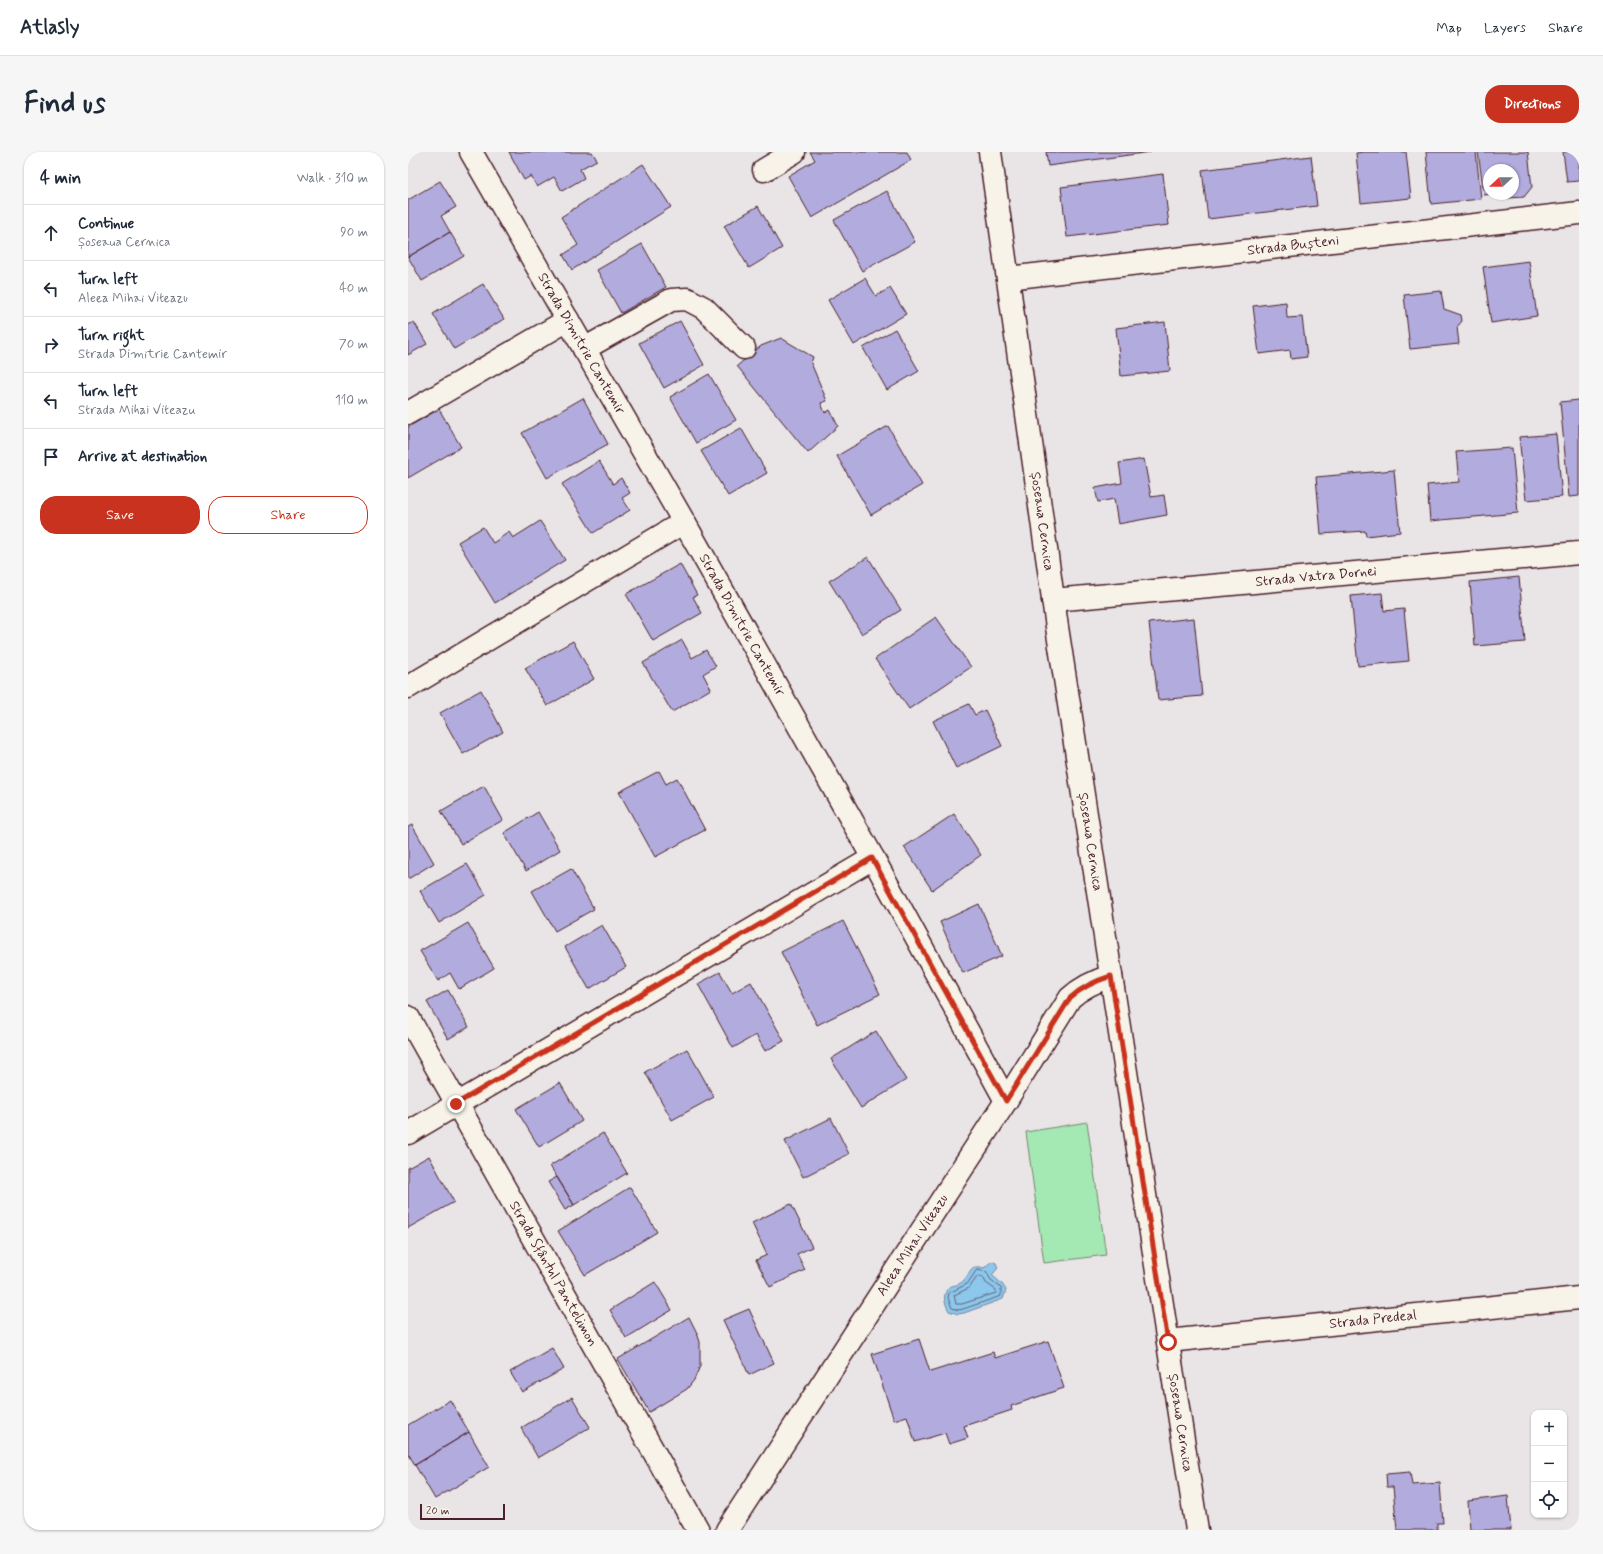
<!DOCTYPE html>
<html lang="en">
<head>
<meta charset="utf-8">
<style>
  body { margin:0; font-family:Mynerve,sans-serif; background:#f6f6f7; color:#1f2937 }
  .controls { position:absolute; right:12px; bottom:12px; display:grid; overflow:hidden; border-radius:8px; box-shadow:0 1px 3px #0004 }
  .controls button { width:36px; height:36px; display:grid; place-items:center; padding:0; border:0; border-bottom:1px solid #e0e1e3; background:#fff; color:#1f2937; font:20px sans-serif }
  .compass { position:absolute; left:1075px; top:12px; width:36px; height:36px; border-radius:50%; background:#fff; box-shadow:0 1px 3px #0004; rotate:248deg }
  .scale { position:absolute; left:12px; bottom:10px; width:85px; box-sizing:border-box; padding-left:4px; border:2px solid #4a1f2b; border-top:0; font-size:11px; line-height:14px; white-space:nowrap; color:#4a1f2b; -webkit-text-stroke:3px #f7f3e8; paint-order:stroke }
  .stop { position:absolute; width:12px; height:12px; margin:-9px; border:3px solid #c8321e; border-radius:50%; background:#fff }
  .stop.end { background:#c8321e; border-color:#fff; box-shadow:0 1px 4px #0008 }
  .list { margin:0; padding:0; list-style:none }
  h2 { display:flex; justify-content:space-between; align-items:center; height:52px; margin:0; padding:0 16px; font-size:17px }
  h2 small { font-size:13px; font-weight:400; color:#747a83 }
  .list li { display:grid; grid-template-columns:26px 1fr auto; gap:12px; align-items:center; box-sizing:border-box; height:56px; padding:0 16px; border-top:1px solid #e0e1e3 }
  .list b { display:block; font-size:15px; white-space:nowrap }
  .list p { margin:0; font-size:13px; white-space:nowrap; color:#747a83 }
  .list em { font-size:13px; font-style:normal; color:#747a83 }
  .actions { display:flex; gap:8px; padding:12px 16px }
  .actions a { flex:1; padding:9px 0; border:1px solid #c8321e; border-radius:16px; text-align:center; font-size:14px; color:#c8321e }
  .actions .main { background:#c8321e; color:#fff }
  .icon { flex:none; width:22px; height:22px; fill:none; stroke:currentColor; stroke-width:2; stroke-linecap:round; stroke-linejoin:round }
  .map { position:relative; flex:none; width:1171px; height:1378px; overflow:hidden; border-radius:16px }
  header { display:flex; align-items:center; gap:24px; box-sizing:border-box; height:56px; padding:0 20px; background:#fff; border-bottom:1px solid #e0e1e3 }
  header strong { font-size:19px }
  nav { display:flex; gap:22px; margin-inline-start:auto; font-size:14px }
  .intro { display:flex; align-items:center; justify-content:space-between; box-sizing:border-box; height:96px; padding:0 24px }
  h1 { margin:0; font-size:28px }
  .button { padding:10px 18px; border-radius:16px; background:#c8321e; color:#fff; font-size:14px; font-weight:700 }
  main { display:flex; gap:24px; padding:0 24px }
  aside { flex:1; background:#fff; border-radius:16px; box-shadow:0 1px 3px #0004 }
  .map>svg:first-child { display:block }
</style>
</head>
<body>
<header>
<strong>Atlasly</strong>
<nav><a>Map</a><a>Layers</a><a>Share</a></nav>
</header>
<div class="intro"><h1>Find us</h1><a class="button">Directions</a></div>
<main>
<aside>
<h2>4 min<small>Walk · 310 m</small></h2>
<ul class="list">
<li><svg class="icon" aria-label="ahead" viewBox="0 0 24 24"><path d="M12 20V5M6 11l6-6 6 6"/></svg><div><b>Continue</b><p>Șoseaua Cernica</p></div><em>90 m</em></li>
<li><svg class="icon" aria-label="left" viewBox="0 0 24 24"><path d="M17 20v-9H6M10 6l-5 5 5 5"/></svg><div><b>Turn left</b><p>Aleea Mihai Viteazu</p></div><em>40 m</em></li>
<li><svg class="icon" aria-label="right" viewBox="0 0 24 24"><path d="M7 20v-9h11M14 6l5 5-5 5"/></svg><div><b>Turn right</b><p>Strada Dimitrie Cantemir</p></div><em>70 m</em></li>
<li><svg class="icon" aria-label="left" viewBox="0 0 24 24"><path d="M17 20v-9H6M10 6l-5 5 5 5"/></svg><div><b>Turn left</b><p>Strada Mihai Viteazu</p></div><em>110 m</em></li>
<li><svg class="icon" aria-label="arrive" viewBox="0 0 24 24"><path d="M6 21V4h12l-3 4 3 4H6"/></svg><div><b>Arrive at destination</b></div></li>
</ul>
<div class="actions"><a class="main">Save</a><a>Share</a></div>
</aside>
<div class="map">
<svg width="1171" height="1378" viewBox="0 0 1171 1378">
  <rect width="100%" height="100%" fill="#e9e5e6"/>
  <filter id="ink" filterUnits="userSpaceOnUse"><feTurbulence type="fractalNoise" baseFrequency=".025" numOctaves="2"/><feDisplacementMap in="SourceGraphic" scale="8" xChannelSelector="R" yChannelSelector="G"/><feConvolveMatrix kernelMatrix="1 2 1 2 8 2 1 2 1" color-interpolation-filters="sRGB"/></filter>
  <g filter="url(#ink)">
    <path fill="#a4e8b3" stroke="#77846f" d="M679,970L698,1103L636,1111L618,980Z"/>
    <path fill="#8cc7ec" stroke="#72849f" d="M584,1109L588,1111L590,1116L584,1123L594,1132L598,1138L595,1147L556,1161L550,1162L541,1159C536,1150 534,1143 541,1135C546,1133 552,1133 556,1128C564,1119 561,1112 576,1116Z"/>
    <g fill="none" stroke-linecap="round" stroke-linejoin="round">
      <path stroke="#646278" stroke-width="1" d="M569,1118L579,1120L582,1127L593,1136V1144L555,1157L550,1158L544,1156L540,1146L541,1141L559,1132Z
        M570,1124L575,1125L578,1131L588,1138V1141L554,1152H548L546,1143L561,1136Z"/>
    </g>
    <path fill="#b1acdd" stroke="#4a1f2b" d="M101,0H184L189,8L172,17L176,26L154,39L146,25L129,35L123,24L116,28Z
      M402,0H499L503,8L404,66L380,24L407,8Z
      M638,0H743L640,14Z
      M956,0H998L1003,46L953,51L948,1Z
      M1018,0H1068L1073,47L1023,52Z
      M1070,0H1120L1124,35L1116,45L1100,46L1095,42H1105V18H1081V42H1088L1076,43Z
      M1155,0H1171V29L1159,30Z
      M903,4L909,54L800,67L794,18Z
      M235,12L263,55L164,118L155,103L170,93L153,65Z
      M755,22L761,73L659,85L653,35Z
      M32,29L48,55L33,64L42,80L0,105V48Z
      M479,39L507,90L454,119L426,68Z
      M350,54L374,96L341,116L316,74Z
      M42,80L56,104L14,129L0,105Z
      M234,92L258,135L213,161L189,118Z
      M1121,109L1129,164L1083,171L1075,115Z
      M457,126L468,144L482,136L498,162L446,193L420,148Z
      M75,132L96,167L46,197L25,162Z
      M1033,139L1036,157L1053,163L1054,169L1049,175L1051,192L1002,197L996,143Z
      M878,150L879,166L894,165L899,205L883,207L882,198L851,202L845,154Z
      M272,169L296,213L256,236L231,191Z
      M6,170L19,192L0,203V173Z
      M757,170L762,219L713,224L708,176Z
      M487,177L511,219L479,238L455,196Z
      M373,186L405,205L403,211L419,249L413,251L417,261L422,258L430,274L400,301L329,214L353,194Z
      M301,222L328,268L288,291L262,245Z
      M175,246L200,292L139,326L114,281Z
      M1171,248V344L1161,345L1152,250Z
      M31,257L53,295L0,326V275Z
      M480,274L514,333L463,363L429,304Z
      M333,276L359,321L320,344L293,299Z
      M1148,282L1154,345L1118,348L1111,285Z
      M1104,296L1110,361L1022,369L1019,333L1051,330L1048,300Z
      M736,307L743,345L756,343L759,363L710,372L706,347L690,350L687,336L714,331L711,311Z
      M191,309L205,332L213,326L222,341L214,346L222,358L185,381L154,332Z
      M986,318L992,380L958,384L957,379L913,382L908,325Z
      M132,369L157,408L87,451L50,390L75,375L85,391L101,380L105,386Z
      M460,405L493,458L454,482L421,429Z
      M272,412L289,443L285,445L294,461L245,489L218,442Z
      M1111,425L1117,490L1067,494L1062,430Z
      M974,441L976,459L996,457L1001,509L950,514L943,444Z
      M528,465L563,515L501,557L467,507Z
      M786,466L794,544L750,548L741,471Z
      M274,488L284,506L298,498L308,514L295,522L303,537L264,560L235,511Z
      M165,489L186,527L139,554L117,516Z
      M73,538L95,580L55,602L32,561Z
      M561,552L567,563L577,558L594,594L548,616L525,569Z
      M251,619L258,632L269,626L297,678L247,705L211,640Z
      M76,634L95,668L53,692L33,659Z
      M130,660L152,698L118,719L96,681Z
      M546,662L573,703L524,738L496,695Z
      M4,673L26,711L0,727V675Z
      M59,712L78,743L31,771L12,739Z
      M163,717L186,757L147,779L124,739Z
      M571,752L594,804L555,821L532,770Z
      M435,769L472,842L409,873L373,800Z
      M60,771L86,816L51,837L42,821L30,829L12,799Z
      M194,773L218,815L181,837L157,795Z
      M312,820L324,841L343,830L376,889L357,899L348,883L325,896L290,832Z
      M40,838L61,875L40,887L19,850Z
      M468,879L498,928L453,956L423,907Z
      M279,897L306,945L264,968L237,920Z
      M152,931L174,969L131,995L108,957Z
      M423,966L441,1002L395,1025L377,989Z
      M195,981L219,1021L166,1053L142,1014Z
      M21,1004L46,1050L0,1076V1016Z
      M149,1025L166,1053L157,1058L140,1030Z
      M222,1035L249,1080L177,1123L150,1079Z
      M383,1052L404,1095L389,1102L397,1118L362,1135L348,1108L359,1103L344,1071Z
      M247,1130L264,1158L218,1186L202,1158Z
      M341,1157L366,1211L341,1223L315,1168Z
      M281,1165L289,1181L292,1190V1214L286,1228L279,1237L241,1260L210,1207Z
      M511,1187L522,1220L585,1200L587,1206L640,1189L656,1236L603,1254L604,1258L556,1274L560,1286L541,1292L537,1281L507,1290L499,1264L486,1268L464,1202Z
      M144,1196L156,1217L114,1240L102,1220Z
      M164,1245L182,1275L130,1306L113,1276Z
      M42,1248L61,1280L7,1313L0,1301V1273Z
      M61,1280L81,1315L27,1347L7,1313Z
      M1002,1320L1004,1333L1032,1331L1035,1371H1029V1378H989L985,1335H979L978,1322Z
      M1100,1344L1103,1378H1062L1060,1349Z"/>
    <g fill="none" stroke-linecap="round" stroke-linejoin="round">
      <g stroke="#4a1f2b" stroke-width="25">
        <g id="minor">
          <path id="s1" d="M63,0L276,370L465,706L598,949"/>
          <path d="M356,18L386,0"/>
          <path id="s2" d="M600,126L1171,61"/>
          <path d="M176,197L263,148L279,147L296,156L336,196"/>
          <path d="M0,261L160,168"/>
          <path id="s3" d="M645,448L1171,401"/>
          <path d="M0,535L276,370"/>
          <path id="s4" d="M0,865L290,1378"/>
          <path d="M0,981L465,706"/>
          <path id="s5" d="M760,1189L1171,1146"/>
          <path id="s6" d="M319,1378L598,949L662,846C674,835 687,829 703,824"/>
        </g>
      </g>
      <g stroke="#4a1f2b" stroke-width="25">
        <g id="tertiary">
          <path id="s7" d="M582,0L649,475L789,1378"/>
        </g>
      </g>
      <use href="#minor" stroke="#f7f3e8" stroke-width="22"/>
      <use href="#tertiary" stroke="#f7f3e8" stroke-width="22"/>
    </g>
  </g>
  <g fill="none" stroke-linecap="round" stroke-linejoin="round" filter="url(#ink)">
    <path stroke="#c8321e" stroke-width="5" d="M48,952L464,706L598,949L662,846C674,835 687,829 703,824L760,1190"/>
  </g>
  <g text-anchor="middle" dominant-baseline="central" stroke-width="3" stroke-linejoin="round" paint-order="stroke">
    <g font-size="14" fill="#4a1f2b" stroke="#f7f3e8">
      <text stroke="none"><textPath href="#s2" startOffset="287">Strada Bușteni</textPath></text>
      <text stroke="none"><textPath href="#s1" startOffset="221">Strada Dimitrie Cantemir</textPath></text>
      <text stroke="none"><textPath href="#s7" startOffset="373">Șoseaua Cernica</textPath></text>
      <text stroke="none"><textPath href="#s3" startOffset="264">Strada Vatra Dornei</textPath></text>
      <text stroke="none"><textPath href="#s1" startOffset="545">Strada Dimitrie Cantemir</textPath></text>
      <text stroke="none"><textPath href="#s7" startOffset="697">Șoseaua Cernica</textPath></text>
      <text stroke="none"><textPath href="#s6" startOffset="340">Aleea Mihai Viteazu</textPath></text>
      <text stroke="none"><textPath href="#s4" startOffset="295">Strada Sfântul Pantelimon</textPath></text>
      <text stroke="none"><textPath href="#s5" startOffset="206">Strada Predeal</textPath></text>
      <text stroke="none"><textPath href="#s7" startOffset="1285">Șoseaua Cernica</textPath></text>
    </g>
  </g>
</svg>
<div class="controls">
<button>+</button>
<button>−</button>
<button><svg class="icon" aria-label="locate" viewBox="0 0 24 24"><circle cx="12" cy="12" r="6"/><path d="M12 2v4M12 18v4M2 12h4M18 12h4"/></svg></button>
</div>
<svg class="compass" viewBox="-18 -18 36 36"><path d="M0-13l5 13h-10z" fill="#e53935"/><path d="M0 13l5-13h-10z" fill="#747a83"/></svg>
<div class="scale">20 m</div>
<div class="stop" style="left:760px;top:1190px"></div>
<div class="stop end" style="left:48px;top:952px"></div>
</div>
</main>
</body>
</html>
